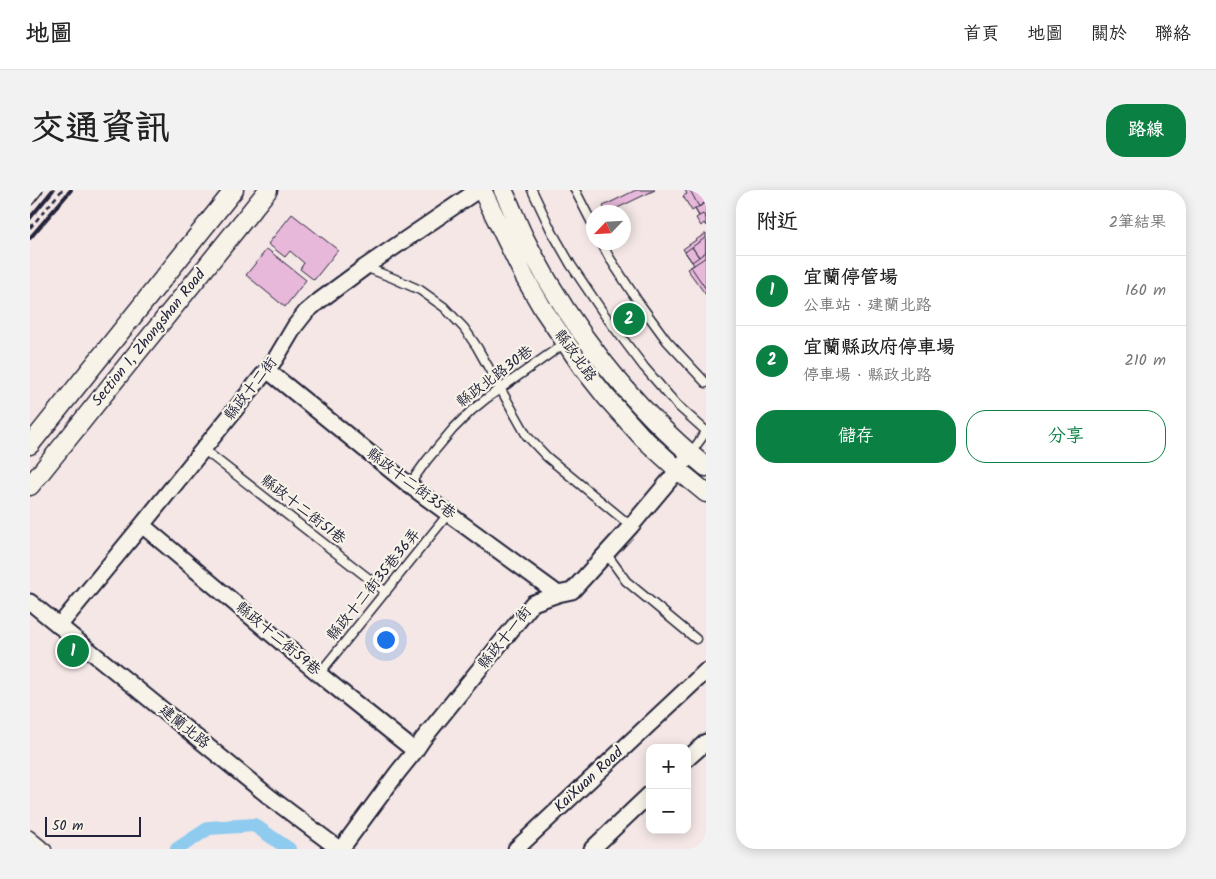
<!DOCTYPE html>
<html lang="zh-TW">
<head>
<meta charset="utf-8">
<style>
  body { margin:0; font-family:Kalam,"LXGW WenKai TC",sans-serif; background:#f2f2f2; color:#222 }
  .controls { position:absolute; right:15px; bottom:15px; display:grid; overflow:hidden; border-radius:10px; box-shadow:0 2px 12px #0003 }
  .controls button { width:45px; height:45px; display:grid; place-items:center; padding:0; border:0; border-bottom:1px solid #e0e0e0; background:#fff; color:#222; font:25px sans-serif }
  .compass { position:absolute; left:556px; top:15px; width:45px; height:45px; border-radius:50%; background:#fff; box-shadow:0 2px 12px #0003; rotate:245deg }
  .scale { position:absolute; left:15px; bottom:12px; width:96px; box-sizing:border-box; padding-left:5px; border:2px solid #22223b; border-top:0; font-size:14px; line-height:18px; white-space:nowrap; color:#22223b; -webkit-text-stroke:4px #f7f3e8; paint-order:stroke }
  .you { position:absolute; left:355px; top:449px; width:18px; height:18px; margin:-12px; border:4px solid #fff; border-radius:50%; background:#1a73e8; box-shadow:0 0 0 8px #1a73e833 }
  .badge { display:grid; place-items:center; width:32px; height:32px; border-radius:50%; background:#0b8043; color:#fff; font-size:16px; font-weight:700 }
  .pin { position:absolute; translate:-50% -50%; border:2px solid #fff; box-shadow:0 1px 5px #0006 }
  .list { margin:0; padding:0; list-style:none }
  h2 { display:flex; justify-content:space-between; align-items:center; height:65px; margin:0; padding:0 20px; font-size:21px }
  h2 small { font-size:16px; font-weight:400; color:#767676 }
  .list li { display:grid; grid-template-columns:32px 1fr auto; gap:15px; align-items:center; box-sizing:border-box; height:70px; padding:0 20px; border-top:1px solid #e0e0e0 }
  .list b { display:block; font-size:19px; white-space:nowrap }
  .list p { margin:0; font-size:16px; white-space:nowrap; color:#767676 }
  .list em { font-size:16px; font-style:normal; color:#767676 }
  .actions { display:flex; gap:10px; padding:15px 20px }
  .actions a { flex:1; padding:11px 0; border:1px solid #0b8043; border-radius:20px; text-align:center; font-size:18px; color:#0b8043 }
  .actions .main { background:#0b8043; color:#fff }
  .map { position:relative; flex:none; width:676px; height:659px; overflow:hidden; border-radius:20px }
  header { display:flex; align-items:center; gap:30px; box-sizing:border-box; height:70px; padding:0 25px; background:#fff; border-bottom:1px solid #e0e0e0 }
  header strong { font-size:24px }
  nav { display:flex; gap:28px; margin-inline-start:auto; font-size:18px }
  .intro { display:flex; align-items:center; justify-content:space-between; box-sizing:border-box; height:120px; padding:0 30px }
  h1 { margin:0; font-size:35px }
  .button { padding:12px 22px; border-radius:20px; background:#0b8043; color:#fff; font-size:18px; font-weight:700 }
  main { display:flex; gap:30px; padding:0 30px }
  aside { flex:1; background:#fff; border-radius:20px; box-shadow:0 2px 12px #0003 }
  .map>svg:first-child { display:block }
</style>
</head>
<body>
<header>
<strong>地圖</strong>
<nav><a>首頁</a><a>地圖</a><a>關於</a><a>聯絡</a></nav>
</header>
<div class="intro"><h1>交通資訊</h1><a class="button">路線</a></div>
<main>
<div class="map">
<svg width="676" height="659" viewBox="0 0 676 659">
  <rect width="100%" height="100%" fill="#f4e7e5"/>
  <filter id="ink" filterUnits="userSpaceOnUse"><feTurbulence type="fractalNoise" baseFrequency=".02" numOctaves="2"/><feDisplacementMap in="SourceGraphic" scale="10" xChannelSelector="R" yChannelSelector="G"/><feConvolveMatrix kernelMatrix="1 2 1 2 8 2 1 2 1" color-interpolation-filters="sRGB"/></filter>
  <g filter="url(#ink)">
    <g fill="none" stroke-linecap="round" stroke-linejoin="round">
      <path stroke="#6387a7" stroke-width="4" d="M0,1L1,0"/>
      <path stroke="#8ecbef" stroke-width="14" d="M147,659L179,638L224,635L259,659"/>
    </g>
    <path fill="#e8b8da" stroke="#22223b" d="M606,0H625L579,22H576L573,16Z
      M655,0H676V36L674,33L671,36L666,28L669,26L665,19L662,21L653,6L657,4Z
      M660,0H673L676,5V12L669,17Z
      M676,12V28L673,24L669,26L665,19Z
      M262,24L308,60L284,90L270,79L274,73L260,61L255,67L238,54Z
      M676,43V105L657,79L664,75L653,59Z
      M675,48L676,50V62L669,67L662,57Z
      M662,57L669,67L662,72L655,62Z
      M237,59L276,90L255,117L216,85Z
      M676,67V99L661,77Z"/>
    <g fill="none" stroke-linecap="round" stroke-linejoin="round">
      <g stroke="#22223b" stroke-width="11">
        <path id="service" d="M502,0L521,40L541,75L574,124L614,177L647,215L676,241
          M545,0L564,37
          M0,10L8,0
          M571,52L579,67L607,110L637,151L676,193
          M335,77L363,88L390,100L414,117L434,138L447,157L497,246L517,267L601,336
          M173,259L356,402
          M660,264L676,242
          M379,295L397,270L423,239L441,221L457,208L535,153
          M576,363L596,391L666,449
          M289,484L419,323
          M0,645L17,659"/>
      </g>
      <g stroke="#22223b" stroke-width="19">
        <path id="minor" d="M237,180L379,295L528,404
          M112,335L289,484L385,561
          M0,412L241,608L309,659
          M29,436L112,335L237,180L246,168L265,136L276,122L289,111L335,77L448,0
          M657,569L676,552
          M311,659L368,582L385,561L393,549L503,413L528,404L542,401L601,336L648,280L660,264
          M486,659L676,481
          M562,659L620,604"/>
      </g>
      <g stroke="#22223b" stroke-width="21">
        <path id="tertiary" d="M452,0L495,88L513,119L553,178L576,207L612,247L648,280L676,303
          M473,0C481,16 487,33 495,49C539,136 601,216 676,277
          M0,255L204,0
          M0,296L238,0"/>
      </g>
      <path stroke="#22223b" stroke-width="2.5" stroke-dasharray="5 4" stroke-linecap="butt" d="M0,38L32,0"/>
      <use href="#service" stroke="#f7f3e8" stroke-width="8"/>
      <use href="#minor" stroke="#f7f3e8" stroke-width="15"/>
      <use href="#tertiary" stroke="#f7f3e8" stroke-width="18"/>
      <path stroke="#22223b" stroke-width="4" d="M0,28L23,0
        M0,48L41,0"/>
    </g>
  </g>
  <g text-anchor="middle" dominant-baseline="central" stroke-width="4.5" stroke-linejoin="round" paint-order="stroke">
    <g font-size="15" fill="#22223b" stroke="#f7f3e8">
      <text transform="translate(119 148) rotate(-51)">Section 1, Zhongshan Road</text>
      <text transform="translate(545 166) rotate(54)">縣政北路</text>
      <text transform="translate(465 187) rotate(-37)">縣政北路30巷</text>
      <text transform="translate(221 199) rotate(-52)">縣政十二街</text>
      <text transform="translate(381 294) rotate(37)">縣政十二街35巷</text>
      <text transform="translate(273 320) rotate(38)">縣政十二街51巷</text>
      <text transform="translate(344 395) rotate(-51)">縣政十二街35巷36弄</text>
      <text transform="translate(475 448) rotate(-51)">縣政十一街</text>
      <text transform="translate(248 449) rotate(40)">縣政十二街59巷</text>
      <text transform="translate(154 537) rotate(39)">建蘭北路</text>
      <text transform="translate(559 590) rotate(-43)">KaiXuan Road</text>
    </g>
  </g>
</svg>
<div class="controls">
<button>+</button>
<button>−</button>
</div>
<svg class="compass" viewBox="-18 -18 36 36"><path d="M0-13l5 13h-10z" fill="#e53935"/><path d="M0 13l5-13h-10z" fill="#767676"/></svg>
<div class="scale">50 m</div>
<div class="you"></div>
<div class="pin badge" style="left:43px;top:461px">1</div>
<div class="pin badge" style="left:599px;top:129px">2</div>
</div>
<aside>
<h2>附近<small>2筆結果</small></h2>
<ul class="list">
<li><span class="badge">1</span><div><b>宜蘭停管場</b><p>公車站 · 建蘭北路</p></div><em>160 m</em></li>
<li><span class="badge">2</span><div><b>宜蘭縣政府停車場</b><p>停車場 · 縣政北路</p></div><em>210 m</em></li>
</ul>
<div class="actions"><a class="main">儲存</a><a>分享</a></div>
</aside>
</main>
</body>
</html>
